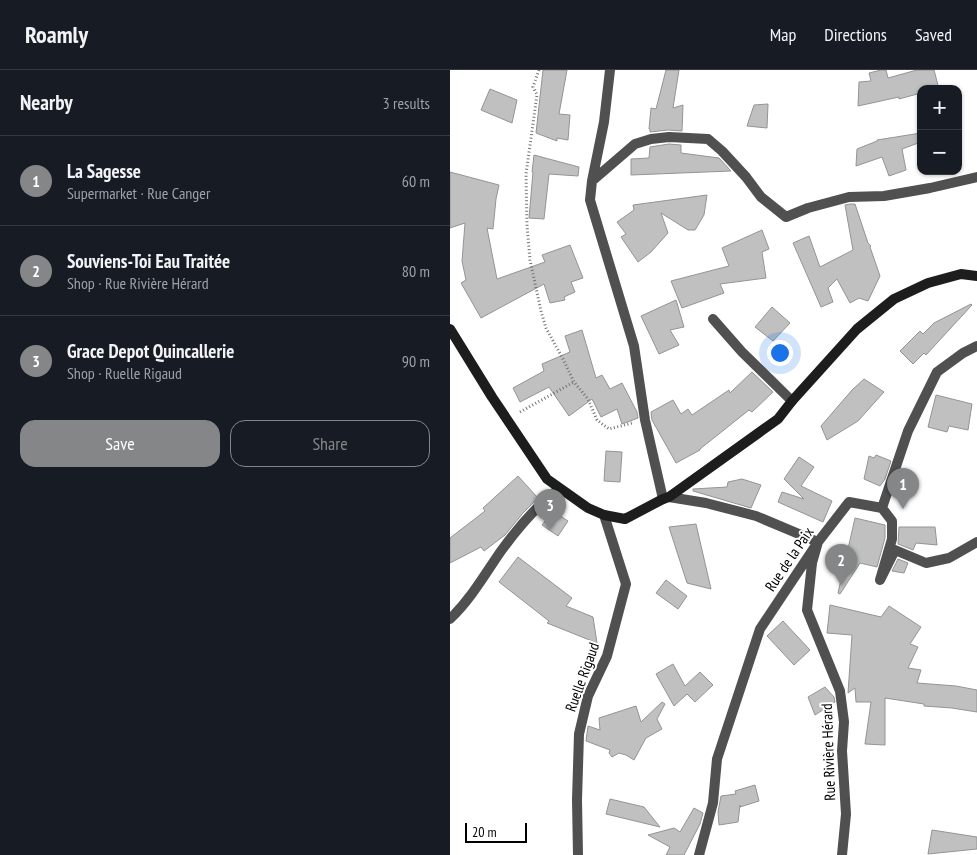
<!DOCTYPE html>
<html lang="en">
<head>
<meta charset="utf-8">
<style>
  body { margin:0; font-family:"PT Sans Narrow",sans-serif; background:#20242c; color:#f1f3f6 }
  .controls { position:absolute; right:15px; top:15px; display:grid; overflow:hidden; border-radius:10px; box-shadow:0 1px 4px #0004 }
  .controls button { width:45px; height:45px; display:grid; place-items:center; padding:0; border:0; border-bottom:1px solid #363941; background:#171b24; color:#f1f3f6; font:25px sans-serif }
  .scale { position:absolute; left:15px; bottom:12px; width:62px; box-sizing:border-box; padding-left:5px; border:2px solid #000; border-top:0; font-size:14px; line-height:18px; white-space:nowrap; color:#000; -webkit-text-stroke:4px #fff; paint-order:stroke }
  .you { position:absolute; left:329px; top:282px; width:18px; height:18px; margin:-12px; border:4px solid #fff; border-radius:50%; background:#1a73e8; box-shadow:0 0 0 8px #1a73e833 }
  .badge { display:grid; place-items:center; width:32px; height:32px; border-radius:50%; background:#858687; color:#fff; font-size:16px; font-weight:700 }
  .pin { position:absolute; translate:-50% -41px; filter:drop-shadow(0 1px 2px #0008) }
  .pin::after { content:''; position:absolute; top:26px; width:18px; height:15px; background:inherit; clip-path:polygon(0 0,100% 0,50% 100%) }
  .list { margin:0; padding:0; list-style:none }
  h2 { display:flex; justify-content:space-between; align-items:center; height:65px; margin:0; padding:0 20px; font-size:21px }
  h2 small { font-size:16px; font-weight:400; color:#9ea1a6 }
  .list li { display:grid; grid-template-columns:32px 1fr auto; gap:15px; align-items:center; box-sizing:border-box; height:90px; padding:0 20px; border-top:1px solid #363941 }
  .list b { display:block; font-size:19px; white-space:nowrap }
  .list p { margin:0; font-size:16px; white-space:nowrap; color:#9ea1a6 }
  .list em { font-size:16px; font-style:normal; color:#9ea1a6 }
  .actions { display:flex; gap:10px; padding:15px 20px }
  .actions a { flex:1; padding:11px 0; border:1px solid #858687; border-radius:15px; text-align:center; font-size:18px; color:#858687 }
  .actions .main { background:#858687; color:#fff }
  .map { position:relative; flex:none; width:527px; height:785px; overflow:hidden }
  header { display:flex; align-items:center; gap:30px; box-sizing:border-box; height:70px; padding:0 25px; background:#171b24; border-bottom:1px solid #363941 }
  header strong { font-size:24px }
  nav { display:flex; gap:28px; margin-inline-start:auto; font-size:18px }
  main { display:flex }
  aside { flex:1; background:#171b24 }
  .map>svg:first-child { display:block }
</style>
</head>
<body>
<header>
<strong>Roamly</strong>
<nav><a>Map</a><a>Directions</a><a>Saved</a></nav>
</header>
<main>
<aside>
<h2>Nearby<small>3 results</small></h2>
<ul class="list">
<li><span class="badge">1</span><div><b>La Sagesse</b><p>Supermarket · Rue Canger</p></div><em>60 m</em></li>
<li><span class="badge">2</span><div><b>Souviens-Toi Eau Traitée</b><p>Shop · Rue Rivière Hérard</p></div><em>80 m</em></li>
<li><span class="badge">3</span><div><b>Grace Depot Quincallerie</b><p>Shop · Ruelle Rigaud</p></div><em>90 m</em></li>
</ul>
<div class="actions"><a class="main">Save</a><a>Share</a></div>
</aside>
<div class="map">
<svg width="527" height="785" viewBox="0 0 527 785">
  <rect width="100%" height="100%" fill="#fff"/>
  <path fill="#c0c0c0" stroke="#949494" d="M93,0H117L109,44L120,45L118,70L107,68V71L86,63Z
    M216,0H229L223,38L233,35L232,61L218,60L200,62V59H199L201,38L206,39Z
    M431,0H436L438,8L467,0H484L489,19H471V23L449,29V27L408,36L409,12L421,11L419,3Z
    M40,19L67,30L62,53L31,40Z
    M318,34L317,58L297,56L304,35Z
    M471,63V72L452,79L456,100L439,106L432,87L406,96L407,79L427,71V70Z
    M219,74L231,75V83L269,88L281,101L181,105V89L199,88L200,77Z
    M84,85L129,97L128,106L99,104L94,149L79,148L83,102H82Z
    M0,102L49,115L46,129L43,159L37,158L47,209L95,192L92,185L120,175L133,208L121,212L125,222L114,227L115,230L100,233L94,214L31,248L11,213L16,210L12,191L15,153L0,158Z
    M257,125L254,145L245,160H238L211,143L218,163L201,182L188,192L171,167L176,164L167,152L184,140L183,135Z
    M400,134H405L418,173L421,176L420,177L430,206L418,231L409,228L400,233L387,209L378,218L383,232L371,237L343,173L359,166L370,197L403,180L395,135Z
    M312,160L319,179L312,182L316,208L270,214L274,223L232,238L221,211L279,196L272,178Z
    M226,230L234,257L220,260L229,275L209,284L191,246Z
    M521,234L522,235L476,285L474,283L463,294L450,281L470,261L473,264L484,253Z
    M322,237L340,253L323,271L305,257Z
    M132,260L146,308L152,305L160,319L172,313L187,342L188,348L172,354L167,339L151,347L142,329L119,346L99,317L70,332L63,318L94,301L92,294L120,282L115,266Z
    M302,302L323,322L302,342L299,340L250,379V380L226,393L202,350L201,342L223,330L231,344L238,339L242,345L279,320L280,323Z
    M414,309L434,322L408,351L377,370L371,356L402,320Z
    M486,325L522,334L518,360L499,356L497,362L478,357Z
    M156,381L172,382L170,412L154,411Z
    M426,385L441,391L435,409L430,416L414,409L419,386L424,388Z
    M349,387L364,397L351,416L382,431L373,452L328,432L332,422L354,429L334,409Z
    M68,406L88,428L73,443L55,465L34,481L31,477L0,493V468L35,441L33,438Z
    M292,409L311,415L301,438L243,421V419L277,417L278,412Z
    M103,441L118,451L108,466L92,455Z
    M405,448L435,455V468L427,497L410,493L390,524L388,523Z
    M246,454L261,519L237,513L219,457Z
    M449,457H485L487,475L466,473L463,480L448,474Z
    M68,487L122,528L116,536L143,547L147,573L97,553L99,551L49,512Z
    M448,489L458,493L454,503L442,501Z
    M216,510L237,526L228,539L206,523Z
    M380,535L431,547L439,536L471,557L460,574L468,577L458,598L471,600L467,613L506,616L527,620V642L502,638L474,636V634L435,628V675L415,674L421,632H406L405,618L398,623L402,565L377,563Z
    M333,551L360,580L344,595L317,566Z
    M223,594L235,616L250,602L263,615L245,632L237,624L224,636L206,604Z
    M375,617L384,627L385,632L365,645L358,627Z
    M212,632L215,634L207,649L212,659L196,668L184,690L176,685L169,683L162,687L159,683L160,680L136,671L138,656L150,660L149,648L186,636L191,652Z
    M305,715L309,731L290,737V735L288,752L269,755L268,742L271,726L286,724L285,721Z
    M160,729L194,737L210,757L156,744Z
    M244,738L253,743L250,754L234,785H216L220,777L198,765L224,758L230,762Z
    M482,760L527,767V779L478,784Z"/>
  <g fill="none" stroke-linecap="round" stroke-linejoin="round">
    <path stroke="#727272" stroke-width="3" stroke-dasharray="1 2.5" stroke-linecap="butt" d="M89,0L83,17L87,25L76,104L77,156L80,190L91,241L96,258L113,289L124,312L138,329L147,350L159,359L182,353
      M70,342L124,312"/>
    <path stroke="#505050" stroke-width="10" d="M160,0L154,52L142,111L140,130L184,276L195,350L213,429
      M142,111L185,74L201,69L219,67L258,69L272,81L296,107L311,127L336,147L358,138L399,127L434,126L480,118L527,107
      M263,249L292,282L342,331
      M219,427L256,433L306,446L368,472L362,493L357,540L390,621L394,652L392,681L396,744L392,785
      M432,438L442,451V469L430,510L445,480L476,493L499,488L527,472
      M0,549C21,529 35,504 51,481C67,459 87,435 109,419
      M128,785L127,730L129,664L138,626L157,586L176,514L154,445
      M249,785L263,733L267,689L310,559L368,472L399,432L432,438L458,361L487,302L513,283L527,276"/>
    <path stroke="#1d1d1d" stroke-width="10" d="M0,259L42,327L97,409L138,438L154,445L175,449L213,429L219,427L328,349L342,331L407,259L444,229L478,213L511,204L527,206"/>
  </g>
  <g text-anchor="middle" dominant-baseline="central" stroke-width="4" stroke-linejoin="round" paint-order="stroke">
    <g font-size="15" fill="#000" stroke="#fff">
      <text transform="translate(339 489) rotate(-56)">Rue de la Paix</text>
      <text transform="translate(132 607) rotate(-70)">Ruelle Rigaud</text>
      <text transform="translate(378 682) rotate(-92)">Rue Rivière Hérard</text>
    </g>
  </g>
</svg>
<div class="controls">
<button>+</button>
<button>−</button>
</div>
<div class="scale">20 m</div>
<div class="you"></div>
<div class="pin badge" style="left:453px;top:439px">1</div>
<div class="pin badge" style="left:391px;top:515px">2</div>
<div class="pin badge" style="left:100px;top:460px">3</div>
</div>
</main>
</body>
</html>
